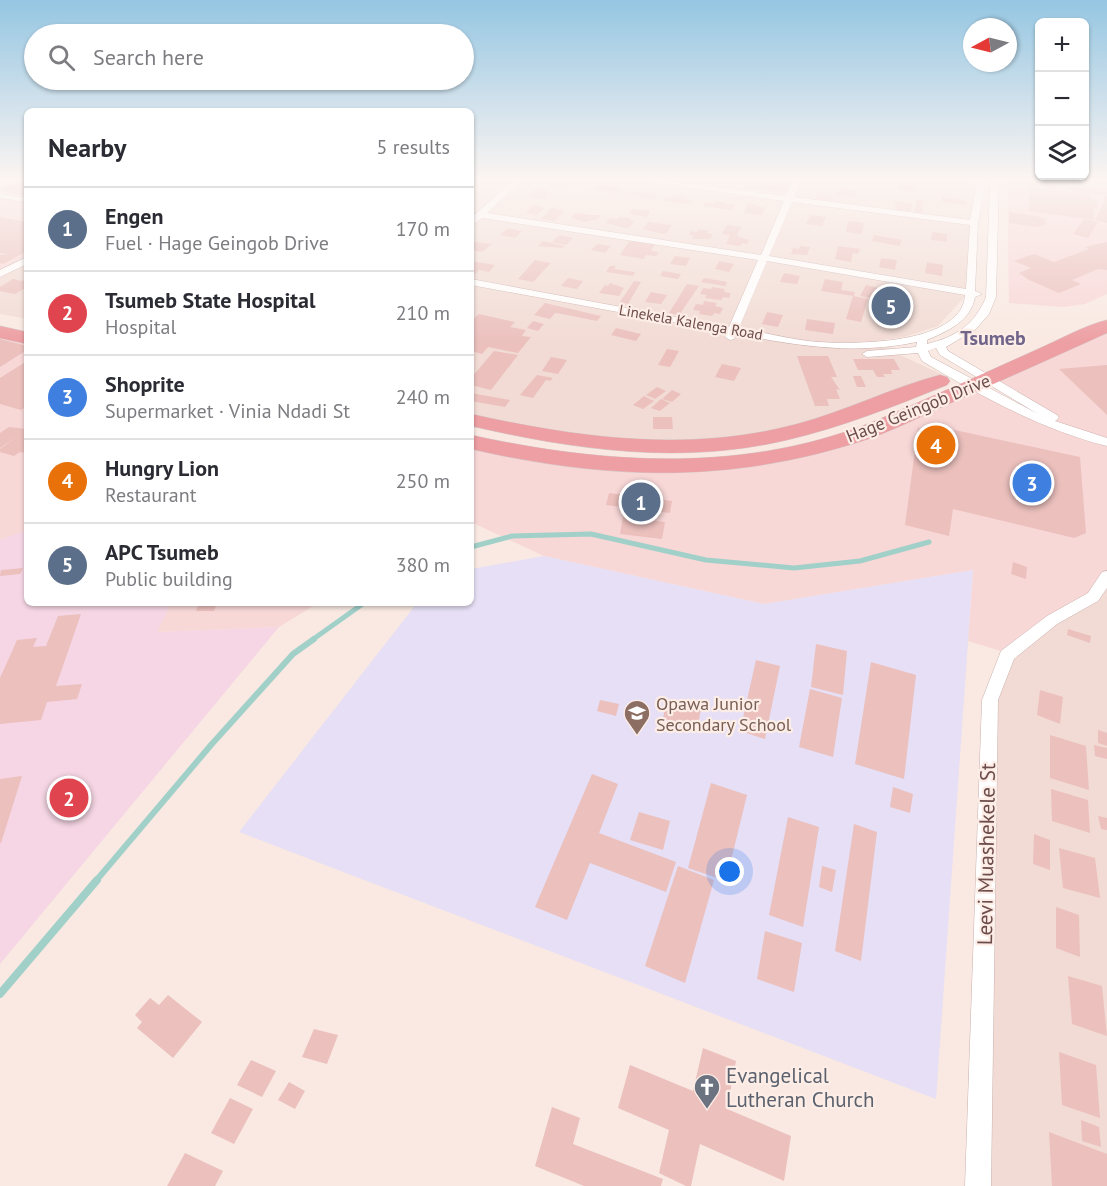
<!DOCTYPE html>
<html lang="en">
<head>
<meta charset="utf-8">
<style>
  body { margin:0; font-family:"PT Sans",sans-serif; background:#f7f7f7; color:#2b2b33 }
  .controls { position:absolute; right:18px; top:18px; display:grid; overflow:hidden; border-radius:9px; box-shadow:0 2px 4px #0004 }
  .controls button { width:54px; height:54px; display:grid; place-items:center; padding:0; border:0; border-bottom:2px solid #e1e1e2; background:#fff; color:#2b2b33; font:30px sans-serif }
  .compass { position:absolute; left:963px; top:18px; width:54px; height:54px; border-radius:50%; background:#fff; box-shadow:0 2px 4px #0004; rotate:263deg }
  .you { position:absolute; left:730px; top:872px; width:21px; height:21px; margin:-15px; border:4px solid #fff; border-radius:50%; background:#1a73e8; box-shadow:0 0 0 9px #1a73e833 }
  .badge { display:grid; place-items:center; width:39px; height:39px; border-radius:50%; background:#1a73e8; color:#fff; font-size:20px; font-weight:700 }
  .pin { position:absolute; translate:-50% -50%; border:3px solid #fff; box-shadow:0 2px 6px #0006 }
  .list { margin:0; padding:0; list-style:none }
  h2 { display:flex; justify-content:space-between; align-items:center; height:78px; margin:0; padding:0 24px; font-size:26px }
  h2 small { font-size:20px; font-weight:400; color:#7c7c81 }
  .list li { display:grid; grid-template-columns:39px 1fr auto; gap:18px; align-items:center; box-sizing:border-box; height:84px; padding:0 24px; border-top:2px solid #e1e1e2 }
  .list b { display:block; font-size:22px; white-space:nowrap }
  .list p { margin:0; font-size:20px; white-space:nowrap; color:#7c7c81 }
  .list em { font-size:20px; font-style:normal; color:#7c7c81 }
  .icon { flex:none; width:33px; height:33px; fill:none; stroke:currentColor; stroke-width:2; stroke-linecap:round; stroke-linejoin:round }
  .map { position:relative; flex:none; width:1107px; height:1186px; overflow:hidden }
  .search { position:absolute; background:#fff; box-shadow:0 2px 4px #0004; left:24px; top:24px; width:450px; height:66px; display:flex; align-items:center; gap:15px; box-sizing:border-box; padding:0 21px; border-radius:33px; color:#7c7c81; font-size:22px }
  .panel { position:absolute; background:#fff; box-shadow:0 2px 4px #0004; left:24px; top:108px; width:450px; height:498px; border-radius:9px }
  .map>svg:first-child { display:block }
</style>
</head>
<body>
<div class="map">
<svg width="1107" height="1186" viewBox="0 0 1107 1186">
  <rect width="100%" height="100%" fill="#f9e9e2"/>
  <path fill="#f2dbd4" d="M471,178H980L969,292L938,326L904,337L881,340L896,353L945,376L825,422L680,447L471,420Z
    M27,259V319L0,314V274Z
    M1107,572V1186H980L994,701L1004,652Z"/>
  <path fill="#f8d7d7" d="M1007,178H1107V294L1085,304L1063,307L1009,303Z
    M0,196L27,200V260L0,274Z
    M1107,326V576L1093,597L1004,652L968,641L973,570L764,604L544,556L471,522V442L579,463L784,455L972,386L1076,433L989,378Z
    M0,332L27,338V530L0,540Z
    M171,603H318L279,627L156,632Z"/>
  <path fill="#e6dff5" d="M544,556L764,604L973,570L936,1099L239,832L417,603H471V569Z"/>
  <path fill="#f6d6e4" d="M27,530V603H171L157,632L279,627L0,964V540Z"/>
  <g fill="none" stroke-linecap="round" stroke-linejoin="round">
    <path stroke="#a1d0c9" stroke-width="5" d="M471,547L512,536L591,534L706,560L794,568L860,561L929,542
      M312,640L364,603"/>
    <path stroke="#a1d0c9" stroke-width="6" d="M95,882L211,745L293,654L314,639"/>
    <path stroke="#a1d0c9" stroke-width="8" d="M0,994L97,880"/>
  </g>
  <path fill="#ebc0bd" d="M27,178V196L0,191V189Z
    M751,178H793L784,193L744,188Z
    M577,179L582,185L556,188L548,183Z
    M1015,180L1057,186V189L1015,183Z
    M899,181L916,182L915,192L898,190Z
    M597,185L616,186L614,188L623,189L618,194L592,190Z
    M1066,186L1107,192V195L1067,190Z
    M1029,187L1090,195L1091,200H1097L1098,209L1093,208L1094,220L1029,211Z
    M532,189H546L547,198H532Z
    M837,189L856,190L855,197L835,196Z
    M642,190L650,191L649,193L657,194L654,199L629,195L632,191L641,192Z
    M818,193L833,195L831,201L816,199Z
    M675,195L686,196L684,198L693,200L690,204L663,201L666,196L674,197Z
    M1104,196H1107V223L1095,220L1104,202Z
    M942,197L965,200V205L942,202Z
    M917,199L923,200L922,213L915,212Z
    M715,201L725,202L724,204L734,205L732,210L703,206L706,202L714,203Z
    M895,201L912,204L911,211L896,210Z
    M748,203L765,208L762,215L744,213Z
    M534,205L544,208L537,215L526,213Z
    M552,207L564,211L555,221L541,219Z
    M632,209L650,211L647,217L629,214Z
    M1009,212L1037,216L1045,219L1046,225L1036,227L1009,223Z
    M576,213L591,215H601L598,219L584,222L571,218Z
    M810,215L826,217L822,226L806,224Z
    M0,217L27,222V251L3,264L0,263V255L8,254L0,253Z
    M619,217L631,218L629,220L634,221L630,227L625,228L606,223L610,218L617,219Z
    M1084,219L1098,222L1088,238L1073,234Z
    M848,221L864,223L862,234L846,232Z
    M648,222L672,225L668,232L663,234L643,229Z
    M727,225L741,227L737,236L749,240L747,244L742,243L740,246L726,244L730,235L722,234Z
    M508,228L522,231L515,238L500,235Z
    M698,229L709,231L707,233L713,234L710,239H692L694,236L689,235L691,231L697,232Z
    M932,232L947,234V242L931,240Z
    M559,235L573,238L566,245L552,242Z
    M874,235L902,240L900,246L872,241Z
    M630,240L655,244L651,251L659,252L656,256L646,255L644,259L620,255Z
    M543,241L565,246L562,248L538,246Z
    M475,242L492,244L482,252L471,250V245Z
    M1107,242V270L1098,269L1072,280L1081,284L1059,293L1029,280L1019,273L1031,268L1014,261L1034,254L1054,262L1089,249L1085,247Z
    M597,244L611,246L605,253L591,250Z
    M800,246L810,247L807,255L791,254L793,248L799,249Z
    M838,246L860,249L858,254L853,253L851,262L835,259Z
    M675,256L690,258L686,266L670,264Z
    M881,258L897,260L895,270L879,267Z
    M535,260L551,263L533,282L518,279Z
    M471,261L495,265L489,272L479,270L475,274H471Z
    M719,261L734,264L729,272L715,269Z
    M927,262L943,265L942,276L925,273Z
    M610,266H616L614,269L635,272L633,276L606,272Z
    M663,271L681,274L678,279L660,276Z
    M784,273L800,276L797,284L780,282Z
    M27,278V287L15,294L0,291V287L13,279L22,281Z
    M568,278L583,281L577,289L561,286Z
    M704,278L727,282L725,286L701,282Z
    M825,279L843,282L841,290L855,292L854,296L821,291Z
    M634,281L641,282L628,304L620,302Z
    M610,283L624,288L619,296L599,293L605,285L608,286Z
    M687,284L699,286L679,315L669,313Z
    M866,285L879,288L874,299L860,296Z
    M712,287L725,289L724,292L731,293L729,298L723,297L721,300L705,298L707,295L700,294L703,288L711,289Z
    M651,292L667,295L661,304L645,302Z
    M853,296L868,299L861,322L846,319Z
    M704,301L717,303L715,306L723,308L720,314L714,313L712,316L699,314L700,311L693,310L696,304L703,305Z
    M875,301L889,302L892,311L877,310Z
    M545,303L601,316L597,321L562,314L555,313L550,319L534,315Z
    M767,312L783,315L778,327L762,324Z
    M479,314L515,322L510,327L526,330L522,336L531,337L518,353L488,347L482,354L471,351V321Z
    M807,319L835,323L833,334L805,330Z
    M533,321L544,324L538,331L527,328Z
    M616,328L641,334L636,341L611,335Z
    M0,339L27,346V350L0,367Z
    M667,349L679,351L670,367L658,365Z
    M494,351L518,355L491,390L471,385V378Z
    M797,356H828L837,377H831L840,390L836,389L840,399H827L829,406H815Z
    M551,357L567,360L558,374L542,371Z
    M853,359H894L900,370H891L892,374H883L885,377H877L873,370H858Z
    M27,361V406L21,410L0,404V378Z
    M722,364L741,368L734,381L715,377Z
    M1107,365V415L1059,369Z
    M537,375L553,378L550,381L546,380L533,398L520,395Z
    M853,376H861L866,387H857Z
    M657,387L666,391L655,399L646,395Z
    M672,390L681,394L672,402L662,399Z
    M471,393L510,400L505,407L471,401Z
    M644,396L654,401L643,409L633,405Z
    M661,399L670,403L660,411L651,408Z
    M653,417H672L673,429H653Z
    M9,427L27,429V453L20,452L14,456L0,452V449L19,435L0,448V433Z
    M918,428L950,435V429L1080,457L1086,533L1074,538L953,509L949,536L905,525Z
    M609,493L672,501L670,513L606,505Z
    M623,517L665,522L662,539L620,534Z
    M1013,562L1027,567L1026,579L1011,574Z
    M23,568L20,574L0,576L1,570Z
    M199,603H217L214,611H196Z
    M81,614L56,686L82,684L77,699L47,702L41,720L0,724V678L17,640L37,638L33,647L46,646L58,616Z
    M1068,629L1091,636L1090,643L1067,635Z
    M816,644L847,651L843,695L811,687Z
    M756,660L780,666L765,739L740,731Z
    M871,662L916,675L904,779L855,764Z
    M810,689L842,698L833,757L799,747Z
    M1040,690L1063,697L1060,724L1037,715Z
    M600,700L619,704L616,716L597,711Z
    M666,701L701,708L698,726L663,719Z
    M1098,730L1107,733V746L1098,743Z
    M1050,735L1086,746L1089,790L1050,778Z
    M1094,745L1107,748V759L1095,756Z
    M592,774L618,784L599,833L676,862L666,892L590,863L567,920L535,907Z
    M22,776L1,843H0V779Z
    M711,783L747,795L726,881L688,868Z
    M893,787L913,794L910,813L890,807Z
    M1051,789L1088,800L1090,833L1052,821Z
    M639,812L670,821L663,850L630,840Z
    M1098,816L1107,818V830L1101,829Z
    M788,817L819,827L803,927L769,915Z
    M854,824L877,832L861,961L835,951Z
    M1034,834L1050,840V870L1033,864Z
    M1059,848L1095,858L1100,898L1063,888Z
    M678,866L714,880L685,983L645,966Z
    M822,866L836,870L832,892L819,887Z
    M1056,907L1079,915L1080,957L1056,948Z
    M765,931L802,943L794,992L757,979Z
    M1068,976L1102,986L1107,1036L1072,1024Z
    M168,995L202,1022L173,1058L137,1028L142,1022L135,1015L150,998L159,1005Z
    M314,1029L338,1035L327,1064L302,1057Z
    M703,1048L736,1061L727,1109L791,1136L784,1181L700,1144L691,1186H686L659,1173L669,1130L618,1108L630,1065L693,1091Z
    M1059,1052L1096,1065L1100,1118L1062,1105Z
    M251,1060L276,1071L262,1097L237,1085Z
    M289,1082L305,1091L295,1109L278,1100Z
    M230,1098L253,1109L234,1144L211,1133Z
    M552,1107L580,1118L573,1144L663,1179L661,1186H584L535,1166Z
    M1081,1120L1099,1127L1101,1147L1082,1141Z
    M1049,1132L1107,1154V1186H1052Z
    M185,1153L223,1171L215,1186H167Z"/>
  <g fill="none" stroke-linecap="round" stroke-linejoin="round">
    <g stroke="#cab1ad" stroke-width="1">
      <path id="street" d="M0,178H12L0,183Z
        M516,178H525L487,213L761,255L784,201L621,178H643L786,196L794,178H802L794,197L970,220L977,184L949,178H986L985,181L991,182V178H999L996,297L989,314L976,329L946,347L948,351L1057,415L1059,418L1055,421L1107,438V446C1040,429 981,396 922,361L918,353L867,357L862,354L867,351L916,347L917,342C853,355 799,346 736,334L734,339L730,340L725,337L727,332L471,285V279L729,327L758,260L482,218L471,226V218ZM985,185L990,186L986,297C975,324 956,337 927,344V340C948,331 971,321 975,297L982,294L975,291L978,223ZM792,202L970,225L966,289L769,256ZM767,261L965,295C962,347 844,345 808,341C785,338 762,332 739,328ZM936,348L940,355L1038,414L931,357L928,351Z
        M0,194L27,198V202L0,198Z
        M27,257V264L0,277V270Z
        M1107,571V588L1098,601L1057,624L1014,659L998,700L991,1186H965L982,700L1001,651L1047,616L1088,593L1102,572Z"/>
    </g>
    <g stroke="#d3cac9" stroke-width="1">
      <path id="highway" d="M1107,320V333C1056,356 1005,379 953,402C927,413 901,427 874,437C736,484 611,481 471,449V435C606,465 751,474 882,418C934,396 985,373 1036,350C1059,340 1083,326 1107,320Z
        M0,326L27,332V344L0,338Z
        M940,375L947,377L950,381L947,385C895,406 842,427 787,440C681,465 576,450 471,426V414C578,438 689,453 797,424C846,411 893,387 940,375Z"/>
    </g>
    <use href="#street" fill="#fff" fill-rule="evenodd"/>
    <use href="#highway" fill="#ed9fa3" fill-rule="evenodd"/>
  </g>
  <linearGradient id="sky" x2="0" y2="1"><stop stop-color="#95c6e2"/><stop offset="0.52" stop-color="#fcf5f2"/><stop offset="1" stop-color="#fcf5f2" stop-opacity="0"/></linearGradient>
  <rect width="1107" height="344" fill="url(#sky)"/>
  <defs>
    <g id="school-pin" transform="scale(1.35)"><path d="M0 17L-7.5 6A9.5 9.5 0 1 1 7.5 6Z" fill="#8d6e63" stroke="#fdede7"/><path d="M0-5L7-2L0 1L-7-2ZM-4 1L0 2.5L4 1V4Q0 6-4 4Z" fill="#fff"/></g>
    <g id="church-pin" transform="scale(1.35)"><path d="M0 17L-7.5 6A9.5 9.5 0 1 1 7.5 6Z" fill="#6b7280" stroke="#fdede7"/><path d="M-1.2-6h2.4v3.5h3.3v2.4h-3.3V6h-2.4V-.1h-3.3v-2.4h3.3Z" fill="#fff"/></g>
  </defs>
  <g fill-rule="evenodd">
    <use href="#school-pin" x="637" y="713"/>
    <use href="#church-pin" x="707" y="1087"/>
  </g>
  <g text-anchor="middle" dominant-baseline="central" stroke-width="4.5" stroke-linejoin="round" paint-order="stroke">
    <g font-size="15" fill="#6d4d4b" stroke="#fdede7">
      <text transform="translate(691 322) rotate(10)">Linekela Kalenga Road</text>
    </g>
    <g font-size="18" fill="#6d4d4b" stroke="#fdede7">
      <text transform="translate(918 408) rotate(-22)">Hage Geingob Drive</text>
    </g>
    <g font-size="18" fill="#785e54" stroke="#fdede7" text-anchor="start">
      <text x="656" y="703">Opawa Junior<tspan x="656" dy="21">Secondary School</tspan></text>
    </g>
    <g font-size="20" font-weight="bold" fill="#71648a" stroke="#fdede7">
      <text x="993" y="338">Tsumeb</text>
    </g>
    <g font-size="21" fill="#6d4d4b" stroke="#fdede7">
      <text transform="translate(986 854) rotate(-89)">Leevi Muashekele St</text>
    </g>
    <g font-size="21" fill="#5b616d" stroke="#fdede7" text-anchor="start">
      <text x="726" y="1075">Evangelical<tspan x="726" dy="24">Lutheran Church</tspan></text>
    </g>
  </g>
</svg>
<div class="controls">
<button>+</button>
<button>−</button>
<button><svg class="icon" aria-label="layers" viewBox="0 0 24 24"><path d="M12 4l9 5-9 5-9-5zM3 14l9 5 9-5"/></svg></button>
</div>
<svg class="compass" viewBox="-18 -18 36 36"><path d="M0-13l5 13h-10z" fill="#e53935"/><path d="M0 13l5-13h-10z" fill="#7c7c81"/></svg>
<div class="you"></div>
<div class="pin badge" style="left:641px;top:502px;background:#5c6f8a">1</div>
<div class="pin badge" style="left:69px;top:798px;background:#e0444e">2</div>
<div class="pin badge" style="left:1032px;top:483px;background:#3f7fe0">3</div>
<div class="pin badge" style="left:936px;top:445px;background:#e8710a">4</div>
<div class="pin badge" style="left:891px;top:306px;background:#5c6f8a">5</div>
<div class="search"><svg class="icon" aria-label="search" viewBox="0 0 24 24"><circle cx="10" cy="10" r="6"/><path d="M15 15l6 6"/></svg>Search here</div>
<section class="panel">
<h2>Nearby<small>5 results</small></h2>
<ul class="list">
<li><span class="badge" style="background:#5c6f8a">1</span><div><b>Engen</b><p>Fuel · Hage Geingob Drive</p></div><em>170 m</em></li>
<li><span class="badge" style="background:#e0444e">2</span><div><b>Tsumeb State Hospital</b><p>Hospital</p></div><em>210 m</em></li>
<li><span class="badge" style="background:#3f7fe0">3</span><div><b>Shoprite</b><p>Supermarket · Vinia Ndadi St</p></div><em>240 m</em></li>
<li><span class="badge" style="background:#e8710a">4</span><div><b>Hungry Lion</b><p>Restaurant</p></div><em>250 m</em></li>
<li><span class="badge" style="background:#5c6f8a">5</span><div><b>APC Tsumeb</b><p>Public building</p></div><em>380 m</em></li>
</ul>
</section>
</div>
</body>
</html>
